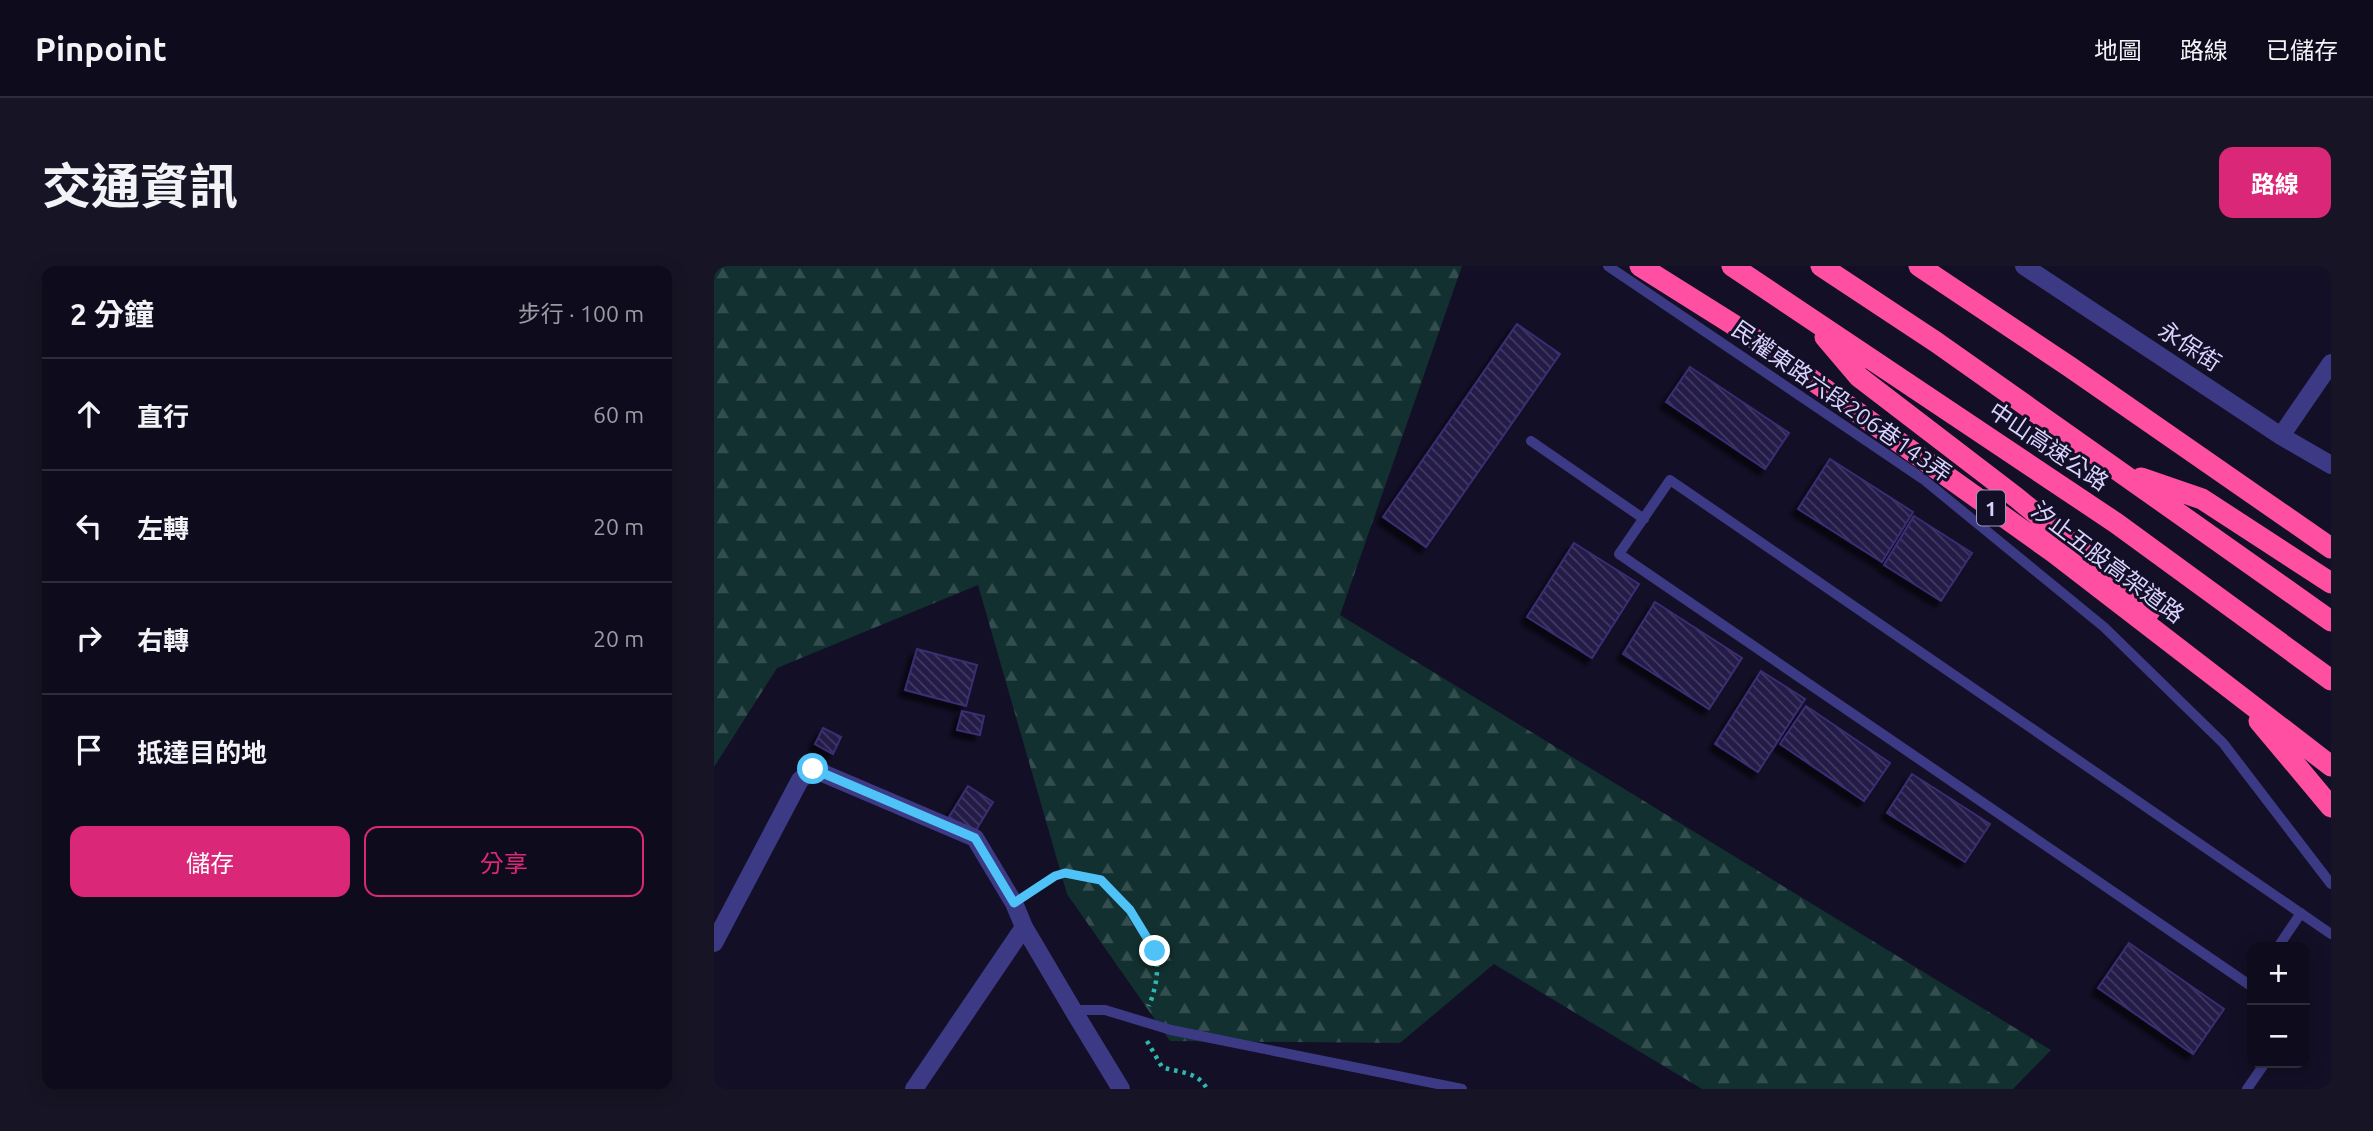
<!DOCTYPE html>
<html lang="zh-TW">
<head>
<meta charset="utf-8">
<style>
  body { margin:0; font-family:Ubuntu,"Noto Sans TC",sans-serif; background:#171425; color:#f1f3f6 }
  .controls { position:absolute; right:21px; bottom:21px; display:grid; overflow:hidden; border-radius:14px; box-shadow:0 4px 18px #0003 }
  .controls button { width:63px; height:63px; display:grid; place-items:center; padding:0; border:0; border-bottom:2px solid #2e2b3b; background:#0e0b1c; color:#f1f3f6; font:35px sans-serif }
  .stop { position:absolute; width:21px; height:21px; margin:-16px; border:5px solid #4fc3f7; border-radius:50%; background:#fff }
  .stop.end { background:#4fc3f7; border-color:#fff; box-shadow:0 2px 7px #0008 }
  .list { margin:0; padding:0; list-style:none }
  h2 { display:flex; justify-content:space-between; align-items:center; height:91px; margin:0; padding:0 28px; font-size:30px }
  h2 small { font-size:23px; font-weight:400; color:#9b9ba3 }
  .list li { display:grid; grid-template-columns:46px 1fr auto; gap:21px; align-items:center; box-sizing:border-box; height:112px; padding:0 28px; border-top:2px solid #2e2b3b }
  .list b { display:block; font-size:26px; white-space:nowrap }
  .list em { font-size:23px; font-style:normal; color:#9b9ba3 }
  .actions { display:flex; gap:14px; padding:21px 28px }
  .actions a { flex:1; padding:16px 0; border:2px solid #db2777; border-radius:14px; text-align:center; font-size:24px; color:#db2777 }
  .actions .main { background:#db2777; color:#fff }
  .icon { flex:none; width:38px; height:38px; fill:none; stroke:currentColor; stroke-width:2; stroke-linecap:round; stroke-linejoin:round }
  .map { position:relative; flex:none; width:1617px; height:823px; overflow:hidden; border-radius:14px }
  header { display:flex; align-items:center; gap:42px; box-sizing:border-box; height:98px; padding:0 35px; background:#0e0b1c; border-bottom:2px solid #2e2b3b }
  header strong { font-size:33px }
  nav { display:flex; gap:38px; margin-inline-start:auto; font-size:24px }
  .intro { display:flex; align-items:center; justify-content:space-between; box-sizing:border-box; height:168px; padding:0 42px }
  h1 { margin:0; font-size:49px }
  .button { padding:18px 32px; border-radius:14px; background:#db2777; color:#fff; font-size:24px; font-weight:700 }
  main { display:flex; gap:42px; padding:0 42px }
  aside { flex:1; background:#0e0b1c; border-radius:14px; box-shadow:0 4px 18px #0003 }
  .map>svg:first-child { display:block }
</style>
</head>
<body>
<header>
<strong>Pinpoint</strong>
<nav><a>地圖</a><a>路線</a><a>已儲存</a></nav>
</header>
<div class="intro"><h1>交通資訊</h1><a class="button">路線</a></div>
<main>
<aside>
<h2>2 分鐘<small>步行 · 100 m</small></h2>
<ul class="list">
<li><svg class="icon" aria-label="ahead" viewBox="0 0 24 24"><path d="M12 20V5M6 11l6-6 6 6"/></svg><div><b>直行</b></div><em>60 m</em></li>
<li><svg class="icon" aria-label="left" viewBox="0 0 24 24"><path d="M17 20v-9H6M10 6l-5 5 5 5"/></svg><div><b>左轉</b></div><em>20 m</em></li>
<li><svg class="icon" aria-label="right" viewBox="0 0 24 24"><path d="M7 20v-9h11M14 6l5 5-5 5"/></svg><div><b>右轉</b></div><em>20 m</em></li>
<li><svg class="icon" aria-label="arrive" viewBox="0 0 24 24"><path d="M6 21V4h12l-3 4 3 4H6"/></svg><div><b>抵達目的地</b></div></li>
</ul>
<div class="actions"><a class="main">儲存</a><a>分享</a></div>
</aside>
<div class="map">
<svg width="1617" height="823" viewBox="0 0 1617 823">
  <defs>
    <pattern id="forest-firs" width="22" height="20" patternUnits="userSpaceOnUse" patternTransform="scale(1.75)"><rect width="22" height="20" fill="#12302f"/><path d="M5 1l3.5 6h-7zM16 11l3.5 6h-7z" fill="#344d4e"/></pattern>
    <pattern id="building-back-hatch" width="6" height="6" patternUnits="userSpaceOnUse" patternTransform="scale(1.75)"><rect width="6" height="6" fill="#241b47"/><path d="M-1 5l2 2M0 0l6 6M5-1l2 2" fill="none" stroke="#433b63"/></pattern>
    <filter id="shadow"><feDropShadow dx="-6" dy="6" stdDeviation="2" flood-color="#0009"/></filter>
  </defs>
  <rect width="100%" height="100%" fill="#130f26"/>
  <path fill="url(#forest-firs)" d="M0,0H748L626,349L1337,784L1299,823H988L780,698L686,777L456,775L353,628L264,319L63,402L0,501Z"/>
  <path fill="url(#building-back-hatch)" stroke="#3b2d73" stroke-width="2" filter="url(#shadow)" d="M803,58L846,88L712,281L669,251Z
    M976,101L1075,167L1051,203L952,136Z
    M1116,193L1199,246L1168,296L1084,243Z
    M1200,250L1258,287L1227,335L1170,299Z
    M860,277L925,318L878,392L813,351Z
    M941,336L1028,392L995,443L909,388Z
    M203,383L263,399L252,440L191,424Z
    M1047,405L1091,433L1044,506L1001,478Z
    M1092,440L1176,497L1150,535L1066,478Z
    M248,445L270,450L266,469L243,464Z
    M109,462L127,471L119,488L101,478Z
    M1198,508L1276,558L1251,596L1173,547Z
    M254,520L279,536L261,566L235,551Z
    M1415,677L1510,743L1479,788L1384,722Z"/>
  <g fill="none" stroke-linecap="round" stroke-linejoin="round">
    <path stroke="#2fb8b0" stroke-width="4.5" stroke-dasharray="3.5 5" stroke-linecap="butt" d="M317,626C327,619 338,609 350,608C360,606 378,609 387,614C403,623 437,671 441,687C446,705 441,724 435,740
      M433,775L448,801C465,807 484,805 493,823"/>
    <path stroke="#3d3a85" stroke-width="10" d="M894,0L1209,213L1390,361L1509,477L1617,618
      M817,175L930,253
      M1564,681L1587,647
      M1537,720L905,288L956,214L1617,668
      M359,744H391L457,764L748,823
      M1533,823L1551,797"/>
    <path stroke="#3d3a85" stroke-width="18" d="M1310,0L1567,170L1617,199
      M1567,170L1617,97
      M0,677L86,514L99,503L261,572L300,637L310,661L359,744L407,823
      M200,823L310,661"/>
    <path stroke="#ff4fa3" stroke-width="21" d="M926,0L1031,66L1339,286L1617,500
      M1018,0L1402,257L1617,414
      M1107,0L1222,76L1617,355
      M1205,0L1356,101L1617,282
      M1111,71L1145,111L1303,232L1417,326L1436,345
      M1427,212L1488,233L1617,317
      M1545,455L1617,541"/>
  </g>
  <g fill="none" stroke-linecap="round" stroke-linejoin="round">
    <path stroke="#4fc3f7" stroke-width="9" d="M99,503L261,572L300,637L341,610L351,607L387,614L416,644L441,685"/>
  </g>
  <g text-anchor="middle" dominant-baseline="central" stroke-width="6" stroke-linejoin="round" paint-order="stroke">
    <rect fill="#130f26" stroke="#9e99be" stroke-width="2" x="1263" y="224.5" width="28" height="35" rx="5"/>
    <g font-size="21" font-weight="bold" fill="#d9d4ff">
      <text x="1277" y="242">1</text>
    </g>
    <g font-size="23" fill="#d9d4ff" stroke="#130f26">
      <text transform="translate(1476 80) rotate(33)">永保街</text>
      <text transform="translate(1128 135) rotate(35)">民權東路六段206巷143弄</text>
      <text transform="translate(1335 180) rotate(34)">中山高速公路</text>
      <text transform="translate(1394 296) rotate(37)">汐止五股高架道路</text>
    </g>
  </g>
</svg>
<div class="controls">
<button>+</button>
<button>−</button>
</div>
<div class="stop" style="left:99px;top:503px"></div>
<div class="stop end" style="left:441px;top:685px"></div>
</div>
</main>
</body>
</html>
